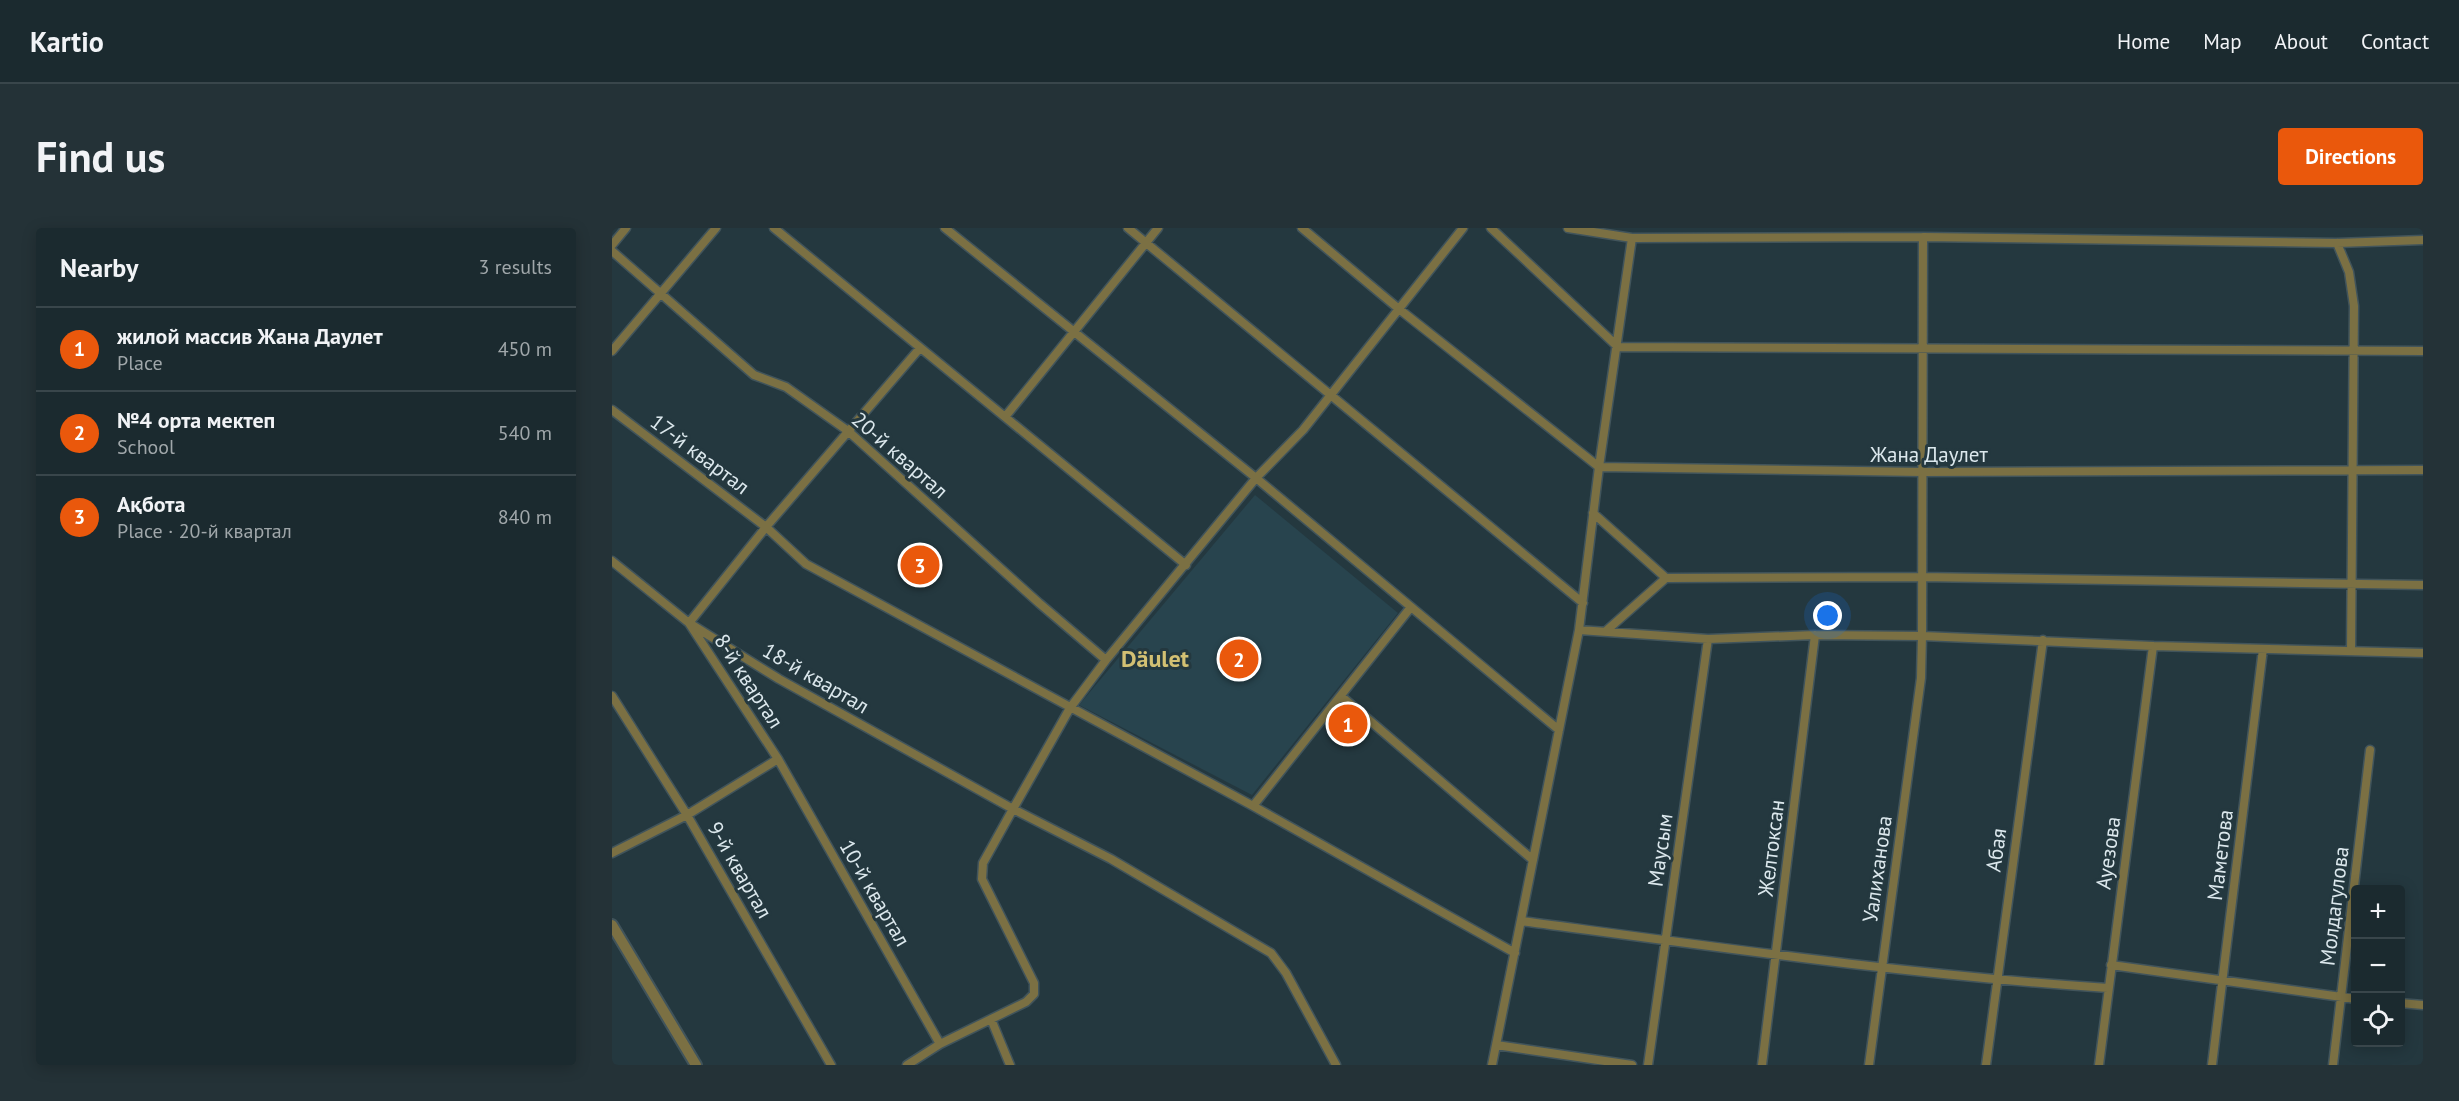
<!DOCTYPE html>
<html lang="en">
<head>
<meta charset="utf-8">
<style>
  body { margin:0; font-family:"PT Sans",sans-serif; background:#243237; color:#f1f3f6 }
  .controls { position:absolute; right:18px; bottom:18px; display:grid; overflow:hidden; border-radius:6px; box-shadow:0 3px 15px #0003 }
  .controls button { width:54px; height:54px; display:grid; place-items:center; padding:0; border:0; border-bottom:2px solid #39464b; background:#1b2a2f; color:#f1f3f6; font:30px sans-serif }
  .you { position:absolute; left:1216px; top:388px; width:21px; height:21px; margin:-15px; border:4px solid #fff; border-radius:50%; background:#1a73e8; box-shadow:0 0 0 9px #1a73e833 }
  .badge { display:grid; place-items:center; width:39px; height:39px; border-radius:50%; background:#ea580c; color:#fff; font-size:20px; font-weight:700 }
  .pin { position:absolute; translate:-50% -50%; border:3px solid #fff; box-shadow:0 2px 6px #0006 }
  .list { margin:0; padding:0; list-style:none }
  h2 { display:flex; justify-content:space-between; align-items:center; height:78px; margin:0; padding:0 24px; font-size:26px }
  h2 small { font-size:20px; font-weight:400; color:#a0a7aa }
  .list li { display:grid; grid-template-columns:39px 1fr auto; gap:18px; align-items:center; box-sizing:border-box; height:84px; padding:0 24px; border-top:2px solid #39464b }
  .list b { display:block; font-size:22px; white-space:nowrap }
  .list p { margin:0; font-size:20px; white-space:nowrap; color:#a0a7aa }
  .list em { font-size:20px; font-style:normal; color:#a0a7aa }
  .icon { flex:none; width:33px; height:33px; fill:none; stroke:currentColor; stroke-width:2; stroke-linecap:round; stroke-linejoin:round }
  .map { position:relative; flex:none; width:1811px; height:837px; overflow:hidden; border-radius:6px }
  header { display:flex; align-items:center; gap:36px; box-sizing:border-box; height:84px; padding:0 30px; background:#1b2a2f; border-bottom:2px solid #39464b }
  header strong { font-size:28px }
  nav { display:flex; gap:33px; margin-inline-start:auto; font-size:21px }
  .intro { display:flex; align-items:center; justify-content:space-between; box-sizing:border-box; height:144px; padding:0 36px }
  h1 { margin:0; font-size:42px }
  .button { padding:15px 27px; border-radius:6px; background:#ea580c; color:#fff; font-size:21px; font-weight:700 }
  main { display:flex; gap:36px; padding:0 36px }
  aside { flex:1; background:#1b2a2f; border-radius:6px; box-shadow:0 3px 15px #0003 }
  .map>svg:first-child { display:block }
</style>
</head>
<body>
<header>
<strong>Kartio</strong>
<nav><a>Home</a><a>Map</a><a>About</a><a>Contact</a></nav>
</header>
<div class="intro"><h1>Find us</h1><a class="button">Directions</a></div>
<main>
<aside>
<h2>Nearby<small>3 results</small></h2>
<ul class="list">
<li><span class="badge">1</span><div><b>жилой массив Жана Даулет</b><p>Place</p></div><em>450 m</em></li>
<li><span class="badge">2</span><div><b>№4 орта мектеп</b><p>School</p></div><em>540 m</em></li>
<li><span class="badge">3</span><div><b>Ақбота</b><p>Place · 20-й квартал</p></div><em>840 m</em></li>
</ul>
</aside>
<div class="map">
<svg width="1811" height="837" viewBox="0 0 1811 837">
  <rect width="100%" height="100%" fill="#24383f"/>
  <path fill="#28444e" d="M643,267L786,385L640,567L467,477Z"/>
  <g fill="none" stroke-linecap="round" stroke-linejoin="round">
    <g stroke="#41545b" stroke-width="11">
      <path id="minor" d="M162,0L574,337
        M333,0L644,250L947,502
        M516,0L971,375
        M690,0L787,81L987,239L1020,10L1311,9
        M879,0L1006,119L1811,123
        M956,0L1020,10
        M1811,12L1725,15L1311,9L1310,408L1541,418L1811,425
        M1725,15L1737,44L1742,78L1739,422
        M0,17L14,0
        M0,23L142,147L174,159L236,203L427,375L494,432
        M308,120L154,299L77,395L166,531L328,816
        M0,123L104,0
        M0,182L154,299L194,336L641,578L799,379
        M393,189L546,0
        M981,285L1054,350
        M0,333L77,395L167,451L401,581L499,631L659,725L674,745L724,837
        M967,402L987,239L1310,244L1811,242
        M994,403L1054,350L1309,349L1811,357
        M0,468L75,587L219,837
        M729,468L921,632
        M641,578L903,725
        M0,625L75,587L166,531
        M909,693C1104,719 1299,747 1496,760
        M1499,737L1744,771
        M1788,775L1811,777
        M379,791L398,837
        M884,817L1020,837
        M295,837L328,816L414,774L422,766V755L370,651L371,635L401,581L458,480L494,432L644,250L691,202L851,0
        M880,837L967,402L1096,411L1203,407L1310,408L1309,450L1257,837
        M1036,837L1096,411
        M1150,837L1203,407
        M1374,837L1431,412
        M1487,837L1541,418
        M1600,837L1651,421
        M1721,837L1758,522"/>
    </g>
    <g stroke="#41545b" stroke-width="14">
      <path id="tertiary" d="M0,697L84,837"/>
    </g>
    <use href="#minor" stroke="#7b7043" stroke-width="8"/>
    <use href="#tertiary" stroke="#7b7043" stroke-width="10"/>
  </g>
  <g text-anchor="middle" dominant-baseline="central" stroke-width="6" stroke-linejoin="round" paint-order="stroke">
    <g font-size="21" fill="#dce8ed" stroke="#24383f">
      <text transform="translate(88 226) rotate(37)">17-й квартал</text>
      <text x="1317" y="226">Жана Даулет</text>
      <text transform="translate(288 227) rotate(41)">20-й квартал</text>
      <text transform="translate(204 450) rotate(30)">18-й квартал</text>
      <text transform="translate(137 453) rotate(57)">8-й квартал</text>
      <text transform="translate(1159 620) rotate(-83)">Желтоксан</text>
      <text transform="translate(1048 622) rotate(-82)">Маусым</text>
      <text transform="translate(1384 622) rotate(-82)">Абая</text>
      <text transform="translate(1496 625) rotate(-82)">Ауезова</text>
      <text transform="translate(1608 627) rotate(-83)">Маметова</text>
      <text transform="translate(1265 641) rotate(-82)">Уалиханова</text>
      <text transform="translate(128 642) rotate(60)">9-й квартал</text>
      <text transform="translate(263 665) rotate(60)">10-й квартал</text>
      <text transform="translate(1722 678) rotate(-83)">Молдагулова</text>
    </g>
    <g font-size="24" font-weight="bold" fill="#d3c073" stroke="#24383f">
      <text x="543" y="430">Däulet</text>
    </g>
  </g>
</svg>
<div class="controls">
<button>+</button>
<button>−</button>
<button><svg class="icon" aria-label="locate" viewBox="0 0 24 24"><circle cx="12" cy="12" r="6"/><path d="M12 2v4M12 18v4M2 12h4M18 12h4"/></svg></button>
</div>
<div class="you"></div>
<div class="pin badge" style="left:736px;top:496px">1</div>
<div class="pin badge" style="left:627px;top:431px">2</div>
<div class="pin badge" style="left:308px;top:337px">3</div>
</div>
</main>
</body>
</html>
